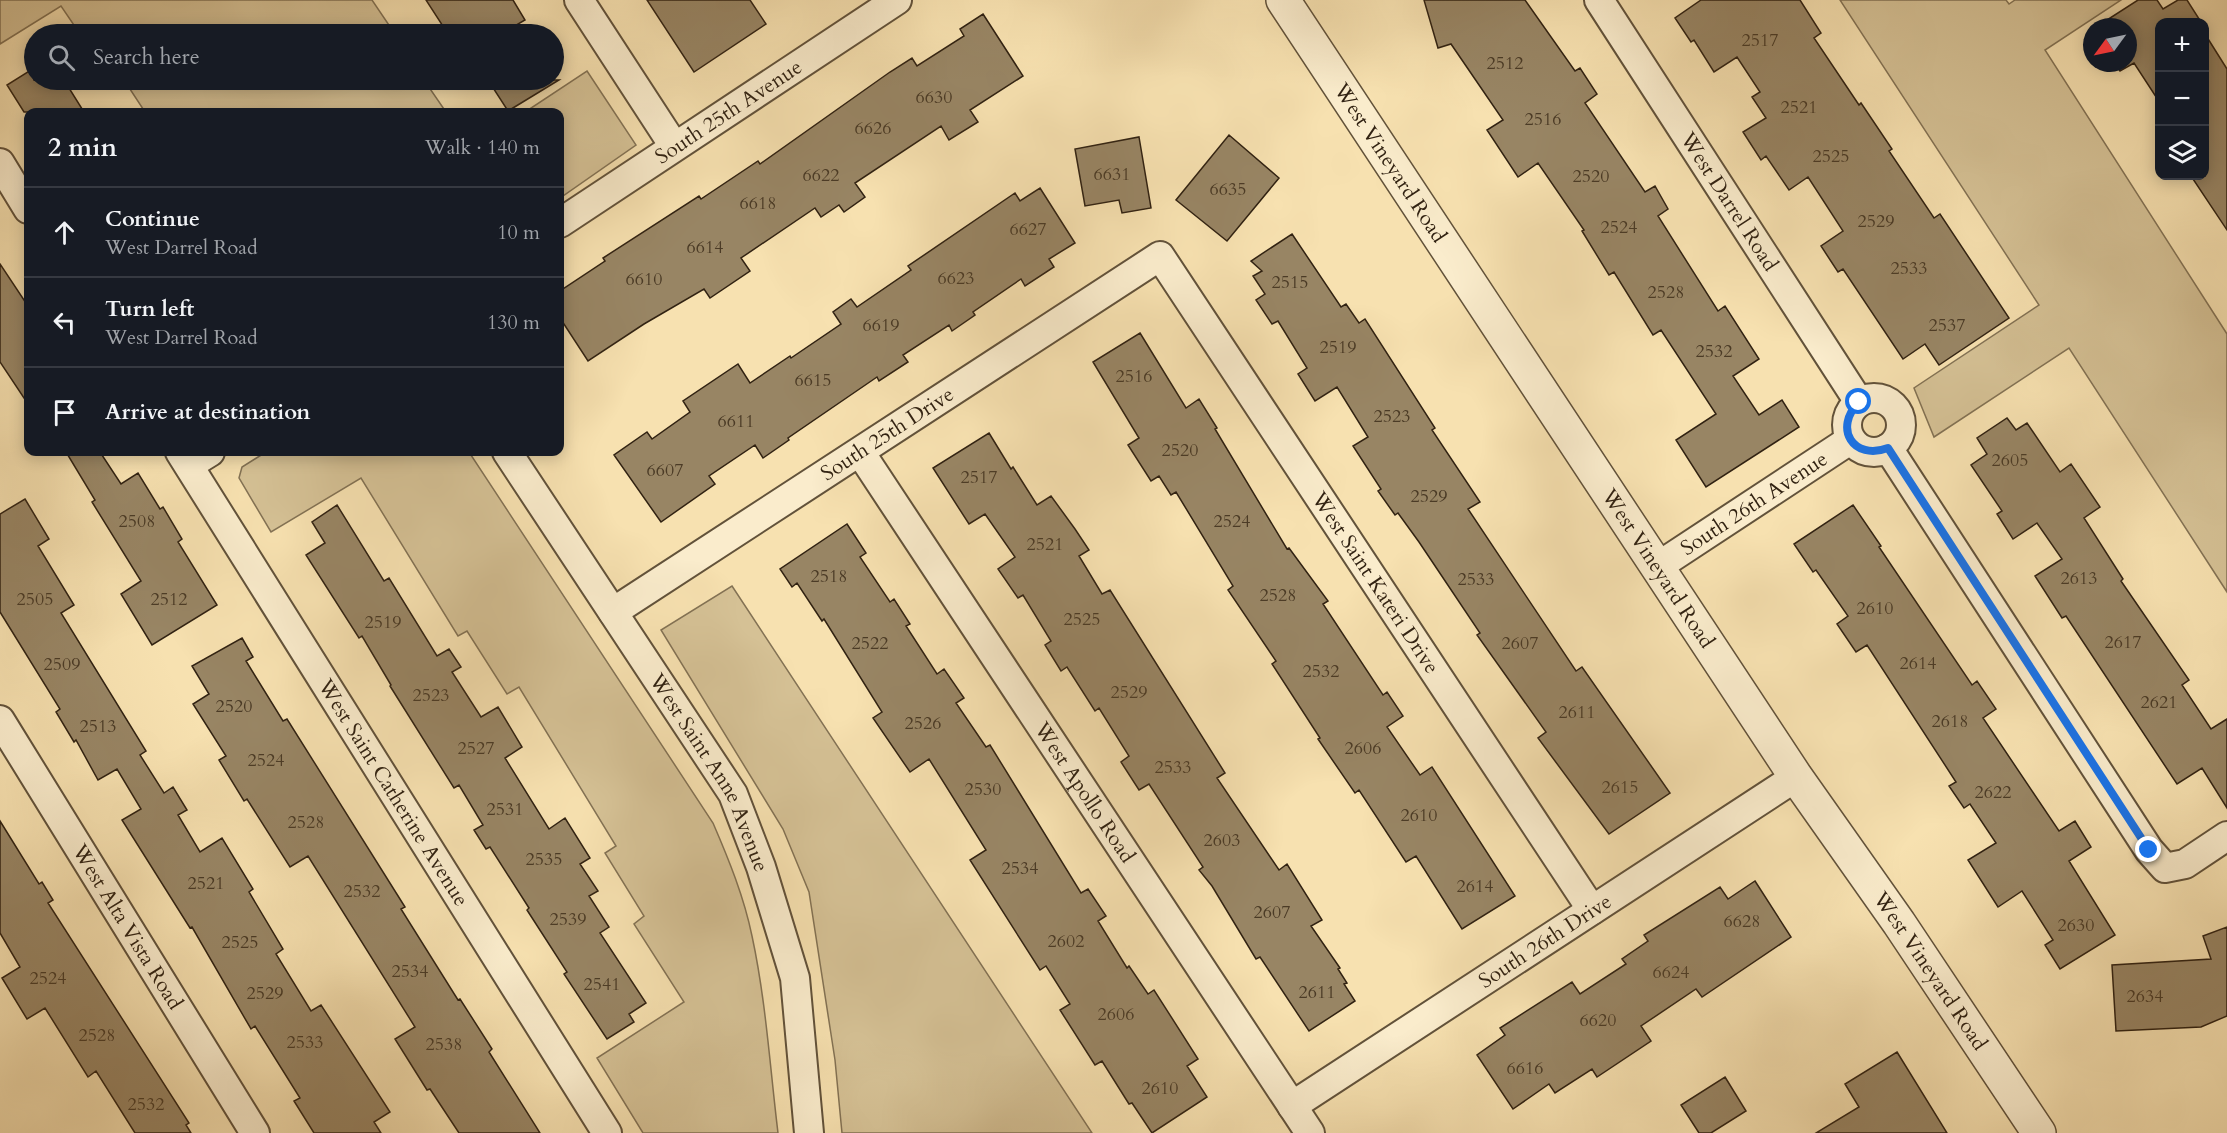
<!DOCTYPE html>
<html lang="en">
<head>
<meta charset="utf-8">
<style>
  body { margin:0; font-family:Cardo,serif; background:#20242c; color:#f1f3f6 }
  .controls { position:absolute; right:18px; top:18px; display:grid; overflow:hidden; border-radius:12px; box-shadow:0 3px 15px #0003 }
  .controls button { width:54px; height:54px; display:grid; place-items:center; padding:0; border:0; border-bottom:2px solid #363941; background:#171b24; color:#f1f3f6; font:30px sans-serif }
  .compass { position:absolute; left:2083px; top:18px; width:54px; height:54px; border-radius:50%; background:#171b24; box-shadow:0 3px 15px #0003; rotate:237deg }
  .stop { position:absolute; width:18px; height:18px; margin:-14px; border:4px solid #1a73e8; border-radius:50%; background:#fff }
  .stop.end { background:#1a73e8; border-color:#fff; box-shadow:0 2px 6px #0008 }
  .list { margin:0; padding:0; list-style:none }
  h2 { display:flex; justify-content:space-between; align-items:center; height:78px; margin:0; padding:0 24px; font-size:26px }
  h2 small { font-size:20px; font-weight:400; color:#9ea1a6 }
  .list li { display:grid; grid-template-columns:39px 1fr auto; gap:18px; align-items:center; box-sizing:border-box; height:90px; padding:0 24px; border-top:2px solid #363941 }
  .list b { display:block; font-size:22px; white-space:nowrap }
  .list p { margin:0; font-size:20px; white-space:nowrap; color:#9ea1a6 }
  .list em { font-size:20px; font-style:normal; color:#9ea1a6 }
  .icon { flex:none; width:33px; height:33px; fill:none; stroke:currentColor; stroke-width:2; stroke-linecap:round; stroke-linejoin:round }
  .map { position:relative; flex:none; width:2227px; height:1133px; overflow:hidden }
  .search { position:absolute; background:#171b24; box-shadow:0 3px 15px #0003; left:24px; top:24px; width:540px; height:66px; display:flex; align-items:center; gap:15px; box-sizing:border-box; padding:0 21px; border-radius:33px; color:#9ea1a6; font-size:22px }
  .panel { position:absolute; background:#171b24; box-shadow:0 3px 15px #0003; left:24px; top:108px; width:540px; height:348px; border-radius:12px }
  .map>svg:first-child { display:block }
</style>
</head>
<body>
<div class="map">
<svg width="2227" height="1133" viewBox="0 0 2227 1133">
  <rect width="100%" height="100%" fill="#f7e1b0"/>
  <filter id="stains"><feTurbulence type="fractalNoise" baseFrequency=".00333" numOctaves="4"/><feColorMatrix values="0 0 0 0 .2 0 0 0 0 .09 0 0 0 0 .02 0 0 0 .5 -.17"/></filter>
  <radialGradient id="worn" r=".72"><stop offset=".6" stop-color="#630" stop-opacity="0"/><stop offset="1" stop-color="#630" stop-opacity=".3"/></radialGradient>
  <path fill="#d5c195" stroke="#837254" stroke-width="1.5" d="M0,0H372L395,34H80L61,6L0,44Z
    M1840,0H2006L2009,4L2015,0H2121L2045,50L2227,334V592L2069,348L1934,437L1914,388L2039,305Z
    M587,71L636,145L560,198V112H525Z
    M124,80H424L446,112H145Z
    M266,452H469L713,823C729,860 744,897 752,936C766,1001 770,1068 778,1133H643L597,1058L684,1002L634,924L644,916L605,853L616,846L519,687L507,694L467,631L458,636L361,478L271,532L239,478L242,467Z
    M732,586L1092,1133H842L835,1060L809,892L783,829L661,630Z"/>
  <path fill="#988564" stroke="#312212" stroke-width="1.5" d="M426,0H513L525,20L501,34H448Z
    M647,0H750L766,24L694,72Z
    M1424,0H1525L1575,71L1580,68L1597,94L1585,103L1645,192L1655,186L1668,209L1658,216L1718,311L1725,306L1759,359L1733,376L1759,415L1782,400L1799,427L1706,487L1676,440L1716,414L1661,330L1653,335L1614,272L1609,275L1582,231L1584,230L1538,163L1518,177L1487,130L1503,120L1451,44L1438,48Z
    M1701,0H1800L1821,33L1814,38L1859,105L1861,103L1892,149L1889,151L1934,218L1940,214L2009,318L1939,365L1925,344L1903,359L1843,269L1838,272L1821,246L1843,231L1808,177L1789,190L1766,156L1761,160L1743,132L1766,118L1752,97L1760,92L1737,57L1714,72L1694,40L1691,42L1675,18Z
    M2138,0H2157L2163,9L2178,0H2187L2201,22H2160V103L2134,63L2120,71L2115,63H2128V27H2096Z
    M983,14L1023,76L970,110L978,122L949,140L941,126L855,183L865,197L844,212L839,205L821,217L815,208L741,258L750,271L710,298L704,289L644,324L588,361L560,318V291L605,261L603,258L699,196L701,199L758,161L760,164L890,72L912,58L917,66L964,36L960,29Z
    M2205,34L2227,69V230L2191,176H2205Z
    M34,68V80H64L84,112H24L7,85Z
    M488,80H559L508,111Z
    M1229,135L1279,178L1227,241L1176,200Z
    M1139,137L1151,208L1122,213L1119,200L1085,206L1075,149Z
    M1040,188L1075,243L1049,259L1054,267L1025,286L1021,279L973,312L975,315L952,331L949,325L903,355L908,362L879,381L877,377L788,438L789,440L763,458L755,445L709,476L715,484L661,522L614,455L647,432L652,439L690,412L683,401L738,364L750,383L790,356L791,358L841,324L833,312L851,299L857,307L911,270L908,266L1015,193L1020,201Z
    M1292,234L1341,307L1346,304L1359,323L1365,319L1435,428L1432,430L1480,502L1468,509L1576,671L1582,667L1670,793L1609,834L1538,738L1546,732L1477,635L1480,633L1419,542L1398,513L1395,515L1378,491L1381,489L1353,446L1368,437L1337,387L1315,401L1298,374L1307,368L1278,321L1272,324L1256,300L1265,294L1253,276L1262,271L1251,261Z
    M0,264L28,306V404L0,362Z
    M1140,333L1186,408L1199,399L1217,428L1215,429L1287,549L1289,548L1328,601L1323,604L1383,695L1387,692L1403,716L1387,727L1420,775L1432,767L1515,896L1462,929L1416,856L1406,862L1359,790L1355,793L1318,739L1320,738L1272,664L1276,661L1228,590L1233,586L1176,492L1171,495L1159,476L1151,481L1128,445L1139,438L1093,362Z
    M2007,418L2016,430L2027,423L2060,472L2071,464L2100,507L2084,518L2123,579L2121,581L2189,680L2182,685L2211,729L2227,719V808L2202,768L2177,784L2066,616L2062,618L2035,576L2062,559L2037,523L2013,539L1997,514L2002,511L1971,465L1987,454L1977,438Z
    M989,433L1011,469L1013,467L1037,505L1051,496L1075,529L1089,550L1079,556L1102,594L1110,590L1225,773L1217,778L1279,870L1287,864L1322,920L1311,926L1340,968L1338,969L1347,983L1344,984L1355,1001L1309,1031L1260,957L1256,959L1212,886L1199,870L1203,867L1149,784L1139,790L1121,762L1129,756L1099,708L1095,711L1067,667L1061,671L1045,645L1051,641L1023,595L1018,598L998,569L1015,557L985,514L969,524L933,468Z
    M66,452H100L121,484L138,473L160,509L163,507L182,539L178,542L217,605L152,645L121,594L141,581L92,502L95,500Z
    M25,499L49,539L38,546L74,605L61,613L146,751L140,755L164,793L173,787L187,810L178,815L200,852L222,838L253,889L249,892L283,949L276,954L311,1011L321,1005L390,1112L374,1122L381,1133H314L294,1101L300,1098L255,1026L251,1029L192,927L190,928L122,820L141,809L117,769L98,780L76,740L74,742L56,712L60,709L0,612V514Z
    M337,505L384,581L389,578L437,656L449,649L461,667L452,672L481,717L498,707L522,747L505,758L549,829L565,818L590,858L580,864L598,891L589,896L609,927L600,933L646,1003L629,1014L634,1022L607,1039L564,974L567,972L527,910L529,908L490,847L486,849L474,830L483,825L459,785L454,788L390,686L391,685L362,636L359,638L306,555L325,543L312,522Z
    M1853,505L1881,546L1879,547L1972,685L1977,681L1996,709L1983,718L2059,831L2075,821L2091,847L2069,861L2115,935L2060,969L2045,945L2053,940L2022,891L1998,907L1968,860L1996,843L1970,804L1964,808L1949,786L1956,782L1867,645L1856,652L1837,624L1848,616L1816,570L1813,572L1794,544Z
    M847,524L866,553L860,557L890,602L894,599L910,624L906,626L937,674L944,669L964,698L956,703L986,747L990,745L1081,893L1088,889L1106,916L1098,921L1127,968L1129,966L1148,994L1154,990L1198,1059L1187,1066L1207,1097L1152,1133L1132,1103L1129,1104L1102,1061L1095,1065L1060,1010L1070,1004L1046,966L1040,970L970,860L986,850L929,759L910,772L873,718L882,712L824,619L822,621L797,583L792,587L780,569Z
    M242,638L253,657L246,661L283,721L287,719L405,907L401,909L458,1000L460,999L492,1049L489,1052L540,1133H459L430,1089L427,1090L395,1039L415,1027L308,856L290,867L247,799L244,801L219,760L226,756L193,704L209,694L192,666Z
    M0,821L39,884L42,882L53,900L48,903L189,1123L186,1125L191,1133H135L96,1071L88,1077L45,1008L27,1019L2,978L20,967L0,933Z
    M1755,881L1791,937L1702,997L1696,989L1641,1026L1651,1041L1597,1077L1592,1069L1555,1093L1549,1084L1513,1109L1477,1055L1505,1035L1500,1028L1572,982L1580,994L1626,964L1622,959L1648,941L1644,935L1720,887L1728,899Z
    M2227,927V1016L2201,1027L2116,1031L2112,965L2211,959L2203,936Z
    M1897,1052L1947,1133H1816L1859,1107L1845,1084Z
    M1725,1077L1746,1111L1711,1133H1699L1681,1105Z"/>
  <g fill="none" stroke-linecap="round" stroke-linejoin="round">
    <g stroke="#62523a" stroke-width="32">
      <g id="minor">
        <path d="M579,0L674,146"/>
        <path id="s1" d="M1599,0L1859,402"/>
        <path d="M0,163L28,209"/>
        <path id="s2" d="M560,223L897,0"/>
        <circle cx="1874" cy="425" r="27"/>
        <path d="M1888,448L2149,850L2165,868L2185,864L2227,836"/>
        <path id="s3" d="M180,452L607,1133"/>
        <path id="s4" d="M507,452L733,794L761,867L795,978L809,1133"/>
        <path id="s5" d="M860,452L1310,1133"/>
        <path d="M189,465L210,452"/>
        <path id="s6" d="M1657,567L1850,440"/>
        <path id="s7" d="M613,612L1160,256L1592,910"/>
        <path id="s8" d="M0,720L255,1133"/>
        <path id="s9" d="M1292,1106L1796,777"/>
      </g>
    </g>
    <g stroke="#62523a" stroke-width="36">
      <g id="tertiary">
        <path id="s10" d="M1283,0L1796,777L1899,923L2039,1133"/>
      </g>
    </g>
    <use href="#minor" stroke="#faeccc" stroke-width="28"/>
    <use href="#tertiary" stroke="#faeccc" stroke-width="33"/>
  </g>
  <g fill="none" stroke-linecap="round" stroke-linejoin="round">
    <path stroke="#1a73e8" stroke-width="8" d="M1859,402C1833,428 1853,461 1888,448L2149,850"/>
  </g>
  <g text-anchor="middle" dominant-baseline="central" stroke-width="6" stroke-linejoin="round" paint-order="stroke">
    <g font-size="18" fill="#4b3b26">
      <text x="1760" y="40">2517</text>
      <text x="1505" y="63">2512</text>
      <text x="934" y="97">6630</text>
      <text x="1799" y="107">2521</text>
      <text x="1543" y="119">2516</text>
      <text x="873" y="128">6626</text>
      <text x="1831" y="156">2525</text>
      <text x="1112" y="174">6631</text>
      <text x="821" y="175">6622</text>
      <text x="1591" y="176">2520</text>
      <text x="1228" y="189">6635</text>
      <text x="758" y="203">6618</text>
      <text x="1876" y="221">2529</text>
      <text x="1619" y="227">2524</text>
      <text x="1028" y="229">6627</text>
      <text x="705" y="247">6614</text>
      <text x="1909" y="268">2533</text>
      <text x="956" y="278">6623</text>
      <text x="644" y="279">6610</text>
      <text x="1290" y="282">2515</text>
      <text x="1666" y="292">2528</text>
      <text x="881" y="325">6619</text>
      <text x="1947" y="325">2537</text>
      <text x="1338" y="347">2519</text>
      <text x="1714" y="351">2532</text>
      <text x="1134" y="376">2516</text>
      <text x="813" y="380">6615</text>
      <text x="1392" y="416">2523</text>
      <text x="736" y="421">6611</text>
      <text x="1180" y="450">2520</text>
      <text x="2010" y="460">2605</text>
      <text x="665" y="470">6607</text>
      <text x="979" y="477">2517</text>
      <text x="1429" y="496">2529</text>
      <text x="137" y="521">2508</text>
      <text x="1232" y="521">2524</text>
      <text x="1045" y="544">2521</text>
      <text x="829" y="576">2518</text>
      <text x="2079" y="578">2613</text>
      <text x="1476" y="579">2533</text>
      <text x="1278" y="595">2528</text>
      <text x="35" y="599">2505</text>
      <text x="169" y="599">2512</text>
      <text x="1875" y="608">2610</text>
      <text x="1082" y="619">2525</text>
      <text x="383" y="622">2519</text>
      <text x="2123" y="642">2617</text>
      <text x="870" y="643">2522</text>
      <text x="1520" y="643">2607</text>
      <text x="1918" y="663">2614</text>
      <text x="62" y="664">2509</text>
      <text x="1321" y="671">2532</text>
      <text x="1129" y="692">2529</text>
      <text x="431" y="695">2523</text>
      <text x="2159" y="702">2621</text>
      <text x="234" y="706">2520</text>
      <text x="1577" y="712">2611</text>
      <text x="1950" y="721">2618</text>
      <text x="923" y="723">2526</text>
      <text x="98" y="726">2513</text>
      <text x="476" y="748">2527</text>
      <text x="1363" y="748">2606</text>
      <text x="266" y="760">2524</text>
      <text x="1173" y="767">2533</text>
      <text x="1620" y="787">2615</text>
      <text x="983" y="789">2530</text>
      <text x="1993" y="792">2622</text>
      <text x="505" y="809">2531</text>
      <text x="1419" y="815">2610</text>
      <text x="306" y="822">2528</text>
      <text x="1222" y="840">2603</text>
      <text x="544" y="859">2535</text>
      <text x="1020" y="868">2534</text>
      <text x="206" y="883">2521</text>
      <text x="1475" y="886">2614</text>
      <text x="362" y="891">2532</text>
      <text x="1272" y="912">2607</text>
      <text x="568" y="919">2539</text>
      <text x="1742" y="921">6628</text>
      <text x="2076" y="925">2630</text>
      <text x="1066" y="941">2602</text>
      <text x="240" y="942">2525</text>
      <text x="410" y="971">2534</text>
      <text x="1671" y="972">6624</text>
      <text x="48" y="978">2524</text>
      <text x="602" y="984">2541</text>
      <text x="1317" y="992">2611</text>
      <text x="265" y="993">2529</text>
      <text x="2145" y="996">2634</text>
      <text x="1116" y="1014">2606</text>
      <text x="1598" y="1020">6620</text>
      <text x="97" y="1035">2528</text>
      <text x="305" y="1042">2533</text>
      <text x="444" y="1044">2538</text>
      <text x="1525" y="1068">6616</text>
      <text x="1160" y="1088">2610</text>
      <text x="146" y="1104">2532</text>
    </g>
    <g font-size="21" fill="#312212" stroke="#faeccc">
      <text stroke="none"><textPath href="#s2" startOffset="202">South 25th Avenue</textPath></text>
      <text stroke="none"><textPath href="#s10" startOffset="195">West Vineyard Road</textPath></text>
      <text stroke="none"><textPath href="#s1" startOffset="240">West Darrel Road</textPath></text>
      <text stroke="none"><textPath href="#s7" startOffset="327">South 25th Drive</textPath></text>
      <text stroke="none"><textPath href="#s6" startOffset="116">South 26th Avenue</textPath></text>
      <text stroke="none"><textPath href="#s10" startOffset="681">West Vineyard Road</textPath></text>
      <text stroke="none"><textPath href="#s7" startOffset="1044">West Saint Kateri Drive</textPath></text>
      <text stroke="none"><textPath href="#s4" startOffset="380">West Saint Anne Avenue</textPath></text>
      <text stroke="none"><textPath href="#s3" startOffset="402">West Saint Catherine Avenue</textPath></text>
      <text stroke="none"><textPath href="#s5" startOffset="408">West Apollo Road</textPath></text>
      <text stroke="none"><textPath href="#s8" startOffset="243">West Alta Vista Road</textPath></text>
      <text stroke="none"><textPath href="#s9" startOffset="302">South 26th Drive</textPath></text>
      <text stroke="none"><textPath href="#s10" startOffset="1167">West Vineyard Road</textPath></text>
    </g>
  </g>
  <rect width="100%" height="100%" filter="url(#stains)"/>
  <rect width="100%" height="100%" fill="url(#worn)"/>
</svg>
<div class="controls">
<button>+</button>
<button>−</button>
<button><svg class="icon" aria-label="layers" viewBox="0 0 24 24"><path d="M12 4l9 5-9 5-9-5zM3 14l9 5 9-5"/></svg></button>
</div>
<svg class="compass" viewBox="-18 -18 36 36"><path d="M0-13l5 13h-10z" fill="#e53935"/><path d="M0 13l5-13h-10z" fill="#9ea1a6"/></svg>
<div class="stop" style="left:1859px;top:402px"></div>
<div class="stop end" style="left:2149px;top:850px"></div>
<div class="search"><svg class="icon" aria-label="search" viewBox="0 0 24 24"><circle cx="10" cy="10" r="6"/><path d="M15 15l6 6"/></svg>Search here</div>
<section class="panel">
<h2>2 min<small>Walk · 140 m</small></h2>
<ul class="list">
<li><svg class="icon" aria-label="ahead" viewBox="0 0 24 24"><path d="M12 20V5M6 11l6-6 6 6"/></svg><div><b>Continue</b><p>West Darrel Road</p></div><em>10 m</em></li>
<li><svg class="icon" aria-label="left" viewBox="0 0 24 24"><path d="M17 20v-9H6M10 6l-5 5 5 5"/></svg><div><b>Turn left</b><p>West Darrel Road</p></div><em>130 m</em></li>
<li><svg class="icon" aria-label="arrive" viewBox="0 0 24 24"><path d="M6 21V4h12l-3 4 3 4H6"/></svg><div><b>Arrive at destination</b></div></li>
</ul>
</section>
</div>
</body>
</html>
